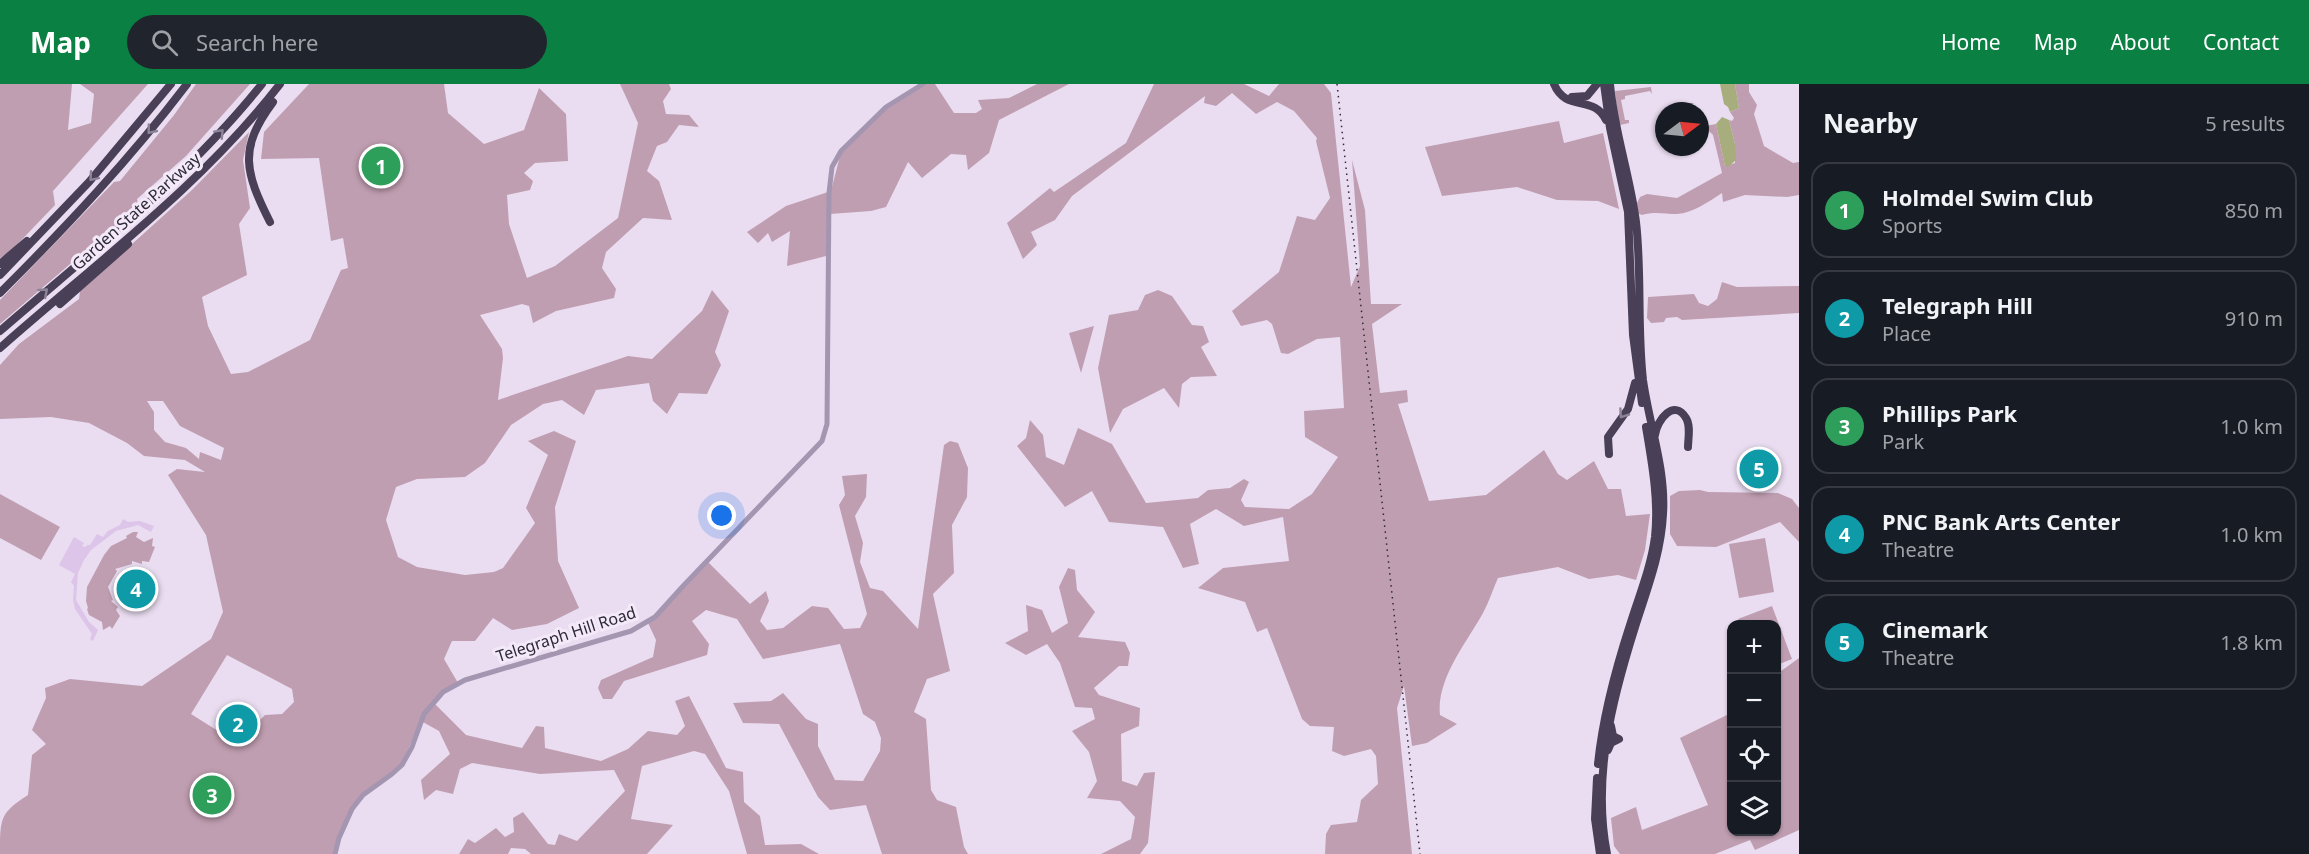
<!DOCTYPE html>
<html lang="en">
<head>
<meta charset="utf-8">
<style>
  body { margin:0; font-family:"Noto Sans",sans-serif; background:#20242c; color:#f1f3f6 }
  .controls { position:absolute; right:18px; bottom:18px; display:grid; overflow:hidden; border-radius:12px; box-shadow:0 2px 4px #0004 }
  .controls button { width:54px; height:54px; display:grid; place-items:center; padding:0; border:0; border-bottom:2px solid #363941; background:#171b24; color:#f1f3f6; font:30px sans-serif }
  .compass { position:absolute; left:1655px; top:18px; width:54px; height:54px; border-radius:50%; background:#171b24; box-shadow:0 2px 4px #0004; rotate:74deg }
  .you { position:absolute; left:722px; top:432px; width:21px; height:21px; margin:-15px; border:4px solid #fff; border-radius:50%; background:#1a73e8; box-shadow:0 0 0 9px #1a73e833 }
  .badge { display:grid; place-items:center; width:39px; height:39px; border-radius:50%; background:#0b8043; color:#fff; font-size:20px; font-weight:700 }
  .pin { position:absolute; translate:-50% -50%; border:3px solid #fff; box-shadow:0 2px 6px #0006 }
  .list { margin:0; padding:0; list-style:none }
  h2 { display:flex; justify-content:space-between; align-items:center; height:78px; margin:0; padding:0 24px; font-size:26px }
  h2 small { font-size:20px; font-weight:400; color:#9ea1a6 }
  .list li { display:grid; grid-template-columns:39px 1fr auto; gap:18px; align-items:center; box-sizing:border-box; height:96px; margin:0 12px 12px; padding:0 12px; border:2px solid #363941; border-radius:18px }
  .list b { display:block; font-size:22px; white-space:nowrap }
  .list p { margin:0; font-size:20px; white-space:nowrap; color:#9ea1a6 }
  .list em { font-size:20px; font-style:normal; color:#9ea1a6 }
  .icon { flex:none; width:33px; height:33px; fill:none; stroke:currentColor; stroke-width:2; stroke-linecap:round; stroke-linejoin:round }
  .map { position:relative; flex:none; width:1799px; height:770px; overflow:hidden }
  header { display:flex; align-items:center; gap:36px; box-sizing:border-box; height:84px; padding:0 30px; background:#0b8043; color:#fff }
  header strong { font-size:28px }
  nav { display:flex; gap:33px; margin-inline-start:auto; font-size:21px }
  .search { width:420px; height:54px; background:#20242c; display:flex; align-items:center; gap:15px; box-sizing:border-box; padding:0 21px; border-radius:33px; color:#9ea1a6; font-size:22px }
  main { display:flex }
  aside { flex:1; background:#171b24 }
  .map>svg:first-child { display:block }
</style>
</head>
<body>
<header>
<strong>Map</strong>
<div class="search"><svg class="icon" aria-label="search" viewBox="0 0 24 24"><circle cx="10" cy="10" r="6"/><path d="M15 15l6 6"/></svg>Search here</div>
<nav><a>Home</a><a>Map</a><a>About</a><a>Contact</a></nav>
</header>
<main>
<div class="map">
<svg width="1799" height="770" viewBox="0 0 1799 770">
  <rect width="100%" height="100%" fill="#eaddf1"/>
  <path fill="#c09eb1" fill-rule="evenodd" d="M0,0H72L68,46L91,39L94,10L80,0H148L53,107L55,121L10,168L0,174Z
    M196,0H250L186,72L137,115L138,122L0,240V216L114,98L120,97L174,31Z
    M309,0H444L448,29L484,60L524,46L539,4L566,30L568,77L535,79L524,89L533,97L530,106L507,111L509,140L527,194L555,182L618,134L638,39L620,0H669L671,5L663,17L666,30L689,31L699,43L679,41L667,58L657,62L647,87L659,97L672,136L643,134L606,168L602,184L616,205L614,214L556,227L533,239L529,222L522,220L480,231L502,265L503,274L498,316L628,272L652,275L702,227L712,206L729,227L715,268L721,281L707,310L679,309L667,330L653,317L649,299L596,306L584,331L562,316L543,320L511,341L485,379L465,393L417,395L396,403L386,436L398,473L417,483L465,491L494,488L503,484L535,439L526,424L548,371L528,357L554,347L576,357L555,423L558,477L579,524L547,540L512,546L493,534L475,557H452L444,575L458,599L433,618L466,651L522,664L536,642L544,643L545,664L601,677L628,665L648,647L677,651L685,642L675,617L689,612L726,684L743,688L744,718L760,732L765,761L801,760L819,770H747L729,707L705,670L694,667L642,682L631,735L673,741L647,770H531L525,765L511,764L508,770H459L468,755L475,759L496,744L505,753L514,748L513,734L523,728L548,760L555,761L559,750L577,757L625,707L614,686L540,690L472,679L460,685L453,710L436,706L424,716L421,696L450,670L439,647L421,637L399,685L356,718L338,756L335,770H0C0,734 0,729 28,711L32,671L46,660L32,646L46,614L45,604L70,595L142,602L211,555L223,528L206,451L168,391L177,385L205,388L185,376L144,372L127,359L89,339L51,333L0,335V281L19,260L79,215L80,207L193,105L249,48L243,76L250,124L239,140L247,191L202,213L208,242L231,290L248,288L310,256L341,186L348,184L343,154L331,157L319,74L261,75L264,48ZM147,317H163L180,342L224,364L221,376L200,368L199,375L186,364L165,358L154,346V328ZM227,571L292,605L294,618L282,630L265,631L243,653L226,652L191,630Z
    M924,0H935L954,29H976L982,25L978,16L1009,14L1037,0H1069L999,36L989,69L968,86L966,71L951,70L922,94L908,78L886,123L871,127L830,130V171L787,182L790,147L772,158L768,149L758,159L747,148L786,122L831,107L842,64L893,19Z
    M1154,0H1244L1269,12L1279,0H1324L1331,9L1351,203L1360,182L1352,76L1365,126L1371,220H1402L1372,240L1380,309L1407,306L1408,318L1398,320L1429,417L1486,411L1544,366L1558,390L1567,396L1594,377L1608,405H1621L1626,432L1650,430L1645,466L1636,496L1618,491L1589,495L1558,483L1498,494C1493,505 1489,518 1483,529C1467,558 1436,595 1440,631L1457,640L1427,659L1412,662L1404,602L1397,624L1412,770H1325L1326,750L1331,741L1357,738L1361,716L1378,700L1376,672L1371,665L1344,672L1332,667L1334,643L1310,642L1302,635L1267,544L1257,548L1245,518L1198,504L1223,484L1289,477L1283,433L1244,442L1216,425L1190,440L1199,480L1183,484L1163,443L1109,438L1092,407L1065,423L1017,362L1026,354L1030,336L1043,351L1046,373L1064,381L1078,344L1112,360L1146,419L1198,414L1208,406L1230,404L1244,395L1249,398L1241,416L1245,423L1289,425L1312,410L1338,373L1305,353L1304,327L1344,324L1340,253L1317,255L1288,270L1281,269L1272,240L1267,236L1241,242L1232,227L1279,188L1297,132L1315,136L1330,114L1316,57L1317,54L1294,27L1277,18L1256,30L1232,9L1216,22L1204,19L1205,12L1072,112L1055,136L1031,148L1037,161L1023,175L1007,139L1050,104L1054,108L1126,59Z
    M1735,0H1749V8L1757,21L1754,30L1764,62L1793,79L1799,78V111L1787,113L1745,111L1723,118L1722,109C1708,118 1693,129 1677,130C1664,130 1655,127 1642,131L1637,129L1636,121L1640,113L1647,110L1677,114L1722,89L1713,51L1706,44L1700,45V43L1716,40L1725,82L1735,79V60L1729,36L1732,37L1734,34L1730,28L1739,24Z
    M1651,3L1652,10L1650,7L1625,12V15L1621,16L1625,36H1629V39L1620,41L1618,39L1615,7Z
    M1559,37L1564,59L1603,49L1619,125L1598,117L1557,116L1517,103L1442,112L1425,63Z
    M1722,198L1737,203L1799,202V229L1682,236L1677,233L1666,234L1664,238L1651,239L1647,234L1648,213L1694,210L1699,219L1708,222L1717,215Z
    M1158,206L1172,212L1192,241L1203,242L1209,258L1201,263L1217,292L1191,293L1182,300L1179,324L1164,304L1123,325L1110,349L1098,284L1109,231L1138,226L1145,211Z
    M1094,242L1081,289L1069,249Z
    M950,357L958,359L968,384L967,413L952,441L954,489L933,510L950,587L927,595L914,628L926,635L931,706L937,716L956,723L964,763L968,770H882L866,721L830,726L818,713L779,640L743,639L733,619L771,617L783,609L806,635L818,640V662L835,696L863,697L880,667L881,654L875,638L863,630L840,560L763,575L737,535L706,526L692,537L709,560L707,571L624,597L612,615H603L598,604L601,596L653,573L656,556L648,539L706,476L750,520L766,507L769,517L760,537L767,546L783,544L812,522L828,524L844,545L860,544L867,530L839,421L845,411L842,392L867,390L866,413L855,432L863,459L860,478L870,504L883,507L918,545L944,361Z
    M1700,406L1708,408L1778,409L1792,415L1799,424V458L1780,438L1716,463L1677,462L1670,450V412L1679,407Z
    M0,410L60,443L41,476L0,454Z
    M133,448H138L136,453L144,458L153,454L152,462L155,463L149,478L142,477V480L132,477V480L115,485L117,487L108,503L113,516L111,517L118,523L116,526L120,532L112,545L110,542L103,546L102,538L89,531L87,525L88,524L86,517L87,503L104,471L111,462L127,454L126,452Z
    M1765,454L1774,508L1739,514L1729,460Z
    M1068,484L1075,486L1077,506L1095,528L1078,553L1125,558L1130,569L1128,582H1119L1094,604L1099,611L1140,624L1139,642L1121,650L1122,697L1137,702L1144,689L1155,688L1148,759L1140,770H1101L1131,755L1135,733L1120,717L1087,714L1097,697L1089,668L1072,647L1095,635L1092,624L1075,623L1060,579L1047,560L1026,571L1005,559L1028,547L1026,521L1042,526L1052,549L1068,539L1059,503Z
    M1772,522L1792,575L1777,581L1776,540H1741L1738,535Z
    M1799,574V746L1755,766L1750,756L1715,770H1620L1614,762L1611,734L1636,723L1642,746L1708,721L1680,654L1731,629L1732,748H1776L1777,590Z"/>
  <path fill="#dcc5e8" d="M123,435L128,438L140,437L154,442L151,448L138,441L116,447L91,466L84,476L78,489L76,516L89,538L98,546L93,557L90,555L92,550L75,525L73,516L74,502L71,498L75,490L59,481L74,453L84,459L82,462L86,463L87,461H90L97,450L103,453L108,447L120,441Z"/>
  <path fill="#a7ad7d" d="M1720,0H1735L1739,24L1730,28L1728,23L1724,20Z
    M1722,33L1729,36L1735,60L1736,76L1728,83L1725,82L1716,40Z"/>
  <g fill="none" stroke-linecap="round" stroke-linejoin="round">
    <path stroke="#a495b1" stroke-width="5" d="M335,770L339,754L352,725L363,711L392,690L402,681L412,663L424,630L443,608L465,596L631,547L655,533L684,501L822,357L827,340L829,109L832,83L841,67L886,23L923,0"/>
    <path stroke="#494057" stroke-width="8" d="M1554,0C1566,29 1594,10 1606,36
      M1604,0L1610,44L1628,128L1633,251L1642,319
      M1572,13L1587,12L1597,0
      M270,138C245,88 238,65 273,18
      M0,180L27,157
      M0,191L89,98L171,0
      M0,209C67,142 130,75 187,0
      M60,220L128,160
      M0,247C91,168 187,94 262,0
      M0,264C96,179 201,102 280,0
      M1655,351C1657,336 1674,314 1686,334C1691,342 1688,355 1688,363
      M1609,370L1608,353L1628,325L1635,299
      M1608,666L1611,659L1619,655L1613,652L1611,642
      M1598,680C1603,631 1615,587 1630,541C1639,512 1651,483 1655,453C1659,416 1652,379 1646,343
      M1597,694L1595,735L1600,770
      M1607,770C1592,693 1612,616 1635,543C1647,505 1661,470 1663,430C1666,385 1649,340 1643,296C1637,243 1642,190 1636,138C1630,91 1614,47 1610,0"/>
    <path stroke="#2e2936" stroke-width="1.5" stroke-dasharray="1.5 4.5" stroke-linecap="butt" d="M1337,0L1420,770"/>
  </g>
  <defs><path id="oneway-chevron" d="M-2-3.5L2.5 0L-2 3.5" fill="none" stroke-width="1.6" stroke-linecap="round" stroke-linejoin="round" transform="scale(1.5)"/></defs>
  <g stroke="#8d8498">
    <use href="#oneway-chevron" transform="translate(151 46) rotate(129)"/>
    <use href="#oneway-chevron" transform="translate(220 49) rotate(-47)"/>
    <use href="#oneway-chevron" transform="translate(93 93) rotate(131)"/>
    <use href="#oneway-chevron" transform="translate(44 208) rotate(-41)"/>
    <use href="#oneway-chevron" transform="translate(1623 330) rotate(125)"/>
  </g>
  <g text-anchor="middle" dominant-baseline="central" stroke-width="6" stroke-linejoin="round" paint-order="stroke">
    <g font-size="16" fill="#2e2936" stroke="#f3e9f9">
      <text transform="translate(136 127) rotate(-42)">Garden State Parkway</text>
      <text transform="translate(566 550) rotate(-18)">Telegraph Hill Road</text>
    </g>
  </g>
</svg>
<div class="controls">
<button>+</button>
<button>−</button>
<button><svg class="icon" aria-label="locate" viewBox="0 0 24 24"><circle cx="12" cy="12" r="6"/><path d="M12 2v4M12 18v4M2 12h4M18 12h4"/></svg></button>
<button><svg class="icon" aria-label="layers" viewBox="0 0 24 24"><path d="M12 4l9 5-9 5-9-5zM3 14l9 5 9-5"/></svg></button>
</div>
<svg class="compass" viewBox="-18 -18 36 36"><path d="M0-13l5 13h-10z" fill="#e53935"/><path d="M0 13l5-13h-10z" fill="#9ea1a6"/></svg>
<div class="you"></div>
<div class="pin badge" style="left:381px;top:82px;background:#2e9e5b">1</div>
<div class="pin badge" style="left:238px;top:640px;background:#0f9aa8">2</div>
<div class="pin badge" style="left:212px;top:711px;background:#2e9e5b">3</div>
<div class="pin badge" style="left:136px;top:505px;background:#0f9aa8">4</div>
<div class="pin badge" style="left:1759px;top:385px;background:#0f9aa8">5</div>
</div>
<aside>
<h2>Nearby<small>5 results</small></h2>
<ul class="list">
<li><span class="badge" style="background:#2e9e5b">1</span><div><b>Holmdel Swim Club</b><p>Sports</p></div><em>850 m</em></li>
<li><span class="badge" style="background:#0f9aa8">2</span><div><b>Telegraph Hill</b><p>Place</p></div><em>910 m</em></li>
<li><span class="badge" style="background:#2e9e5b">3</span><div><b>Phillips Park</b><p>Park</p></div><em>1.0 km</em></li>
<li><span class="badge" style="background:#0f9aa8">4</span><div><b>PNC Bank Arts Center</b><p>Theatre</p></div><em>1.0 km</em></li>
<li><span class="badge" style="background:#0f9aa8">5</span><div><b>Cinemark</b><p>Theatre</p></div><em>1.8 km</em></li>
</ul>
</aside>
</main>
</body>
</html>
